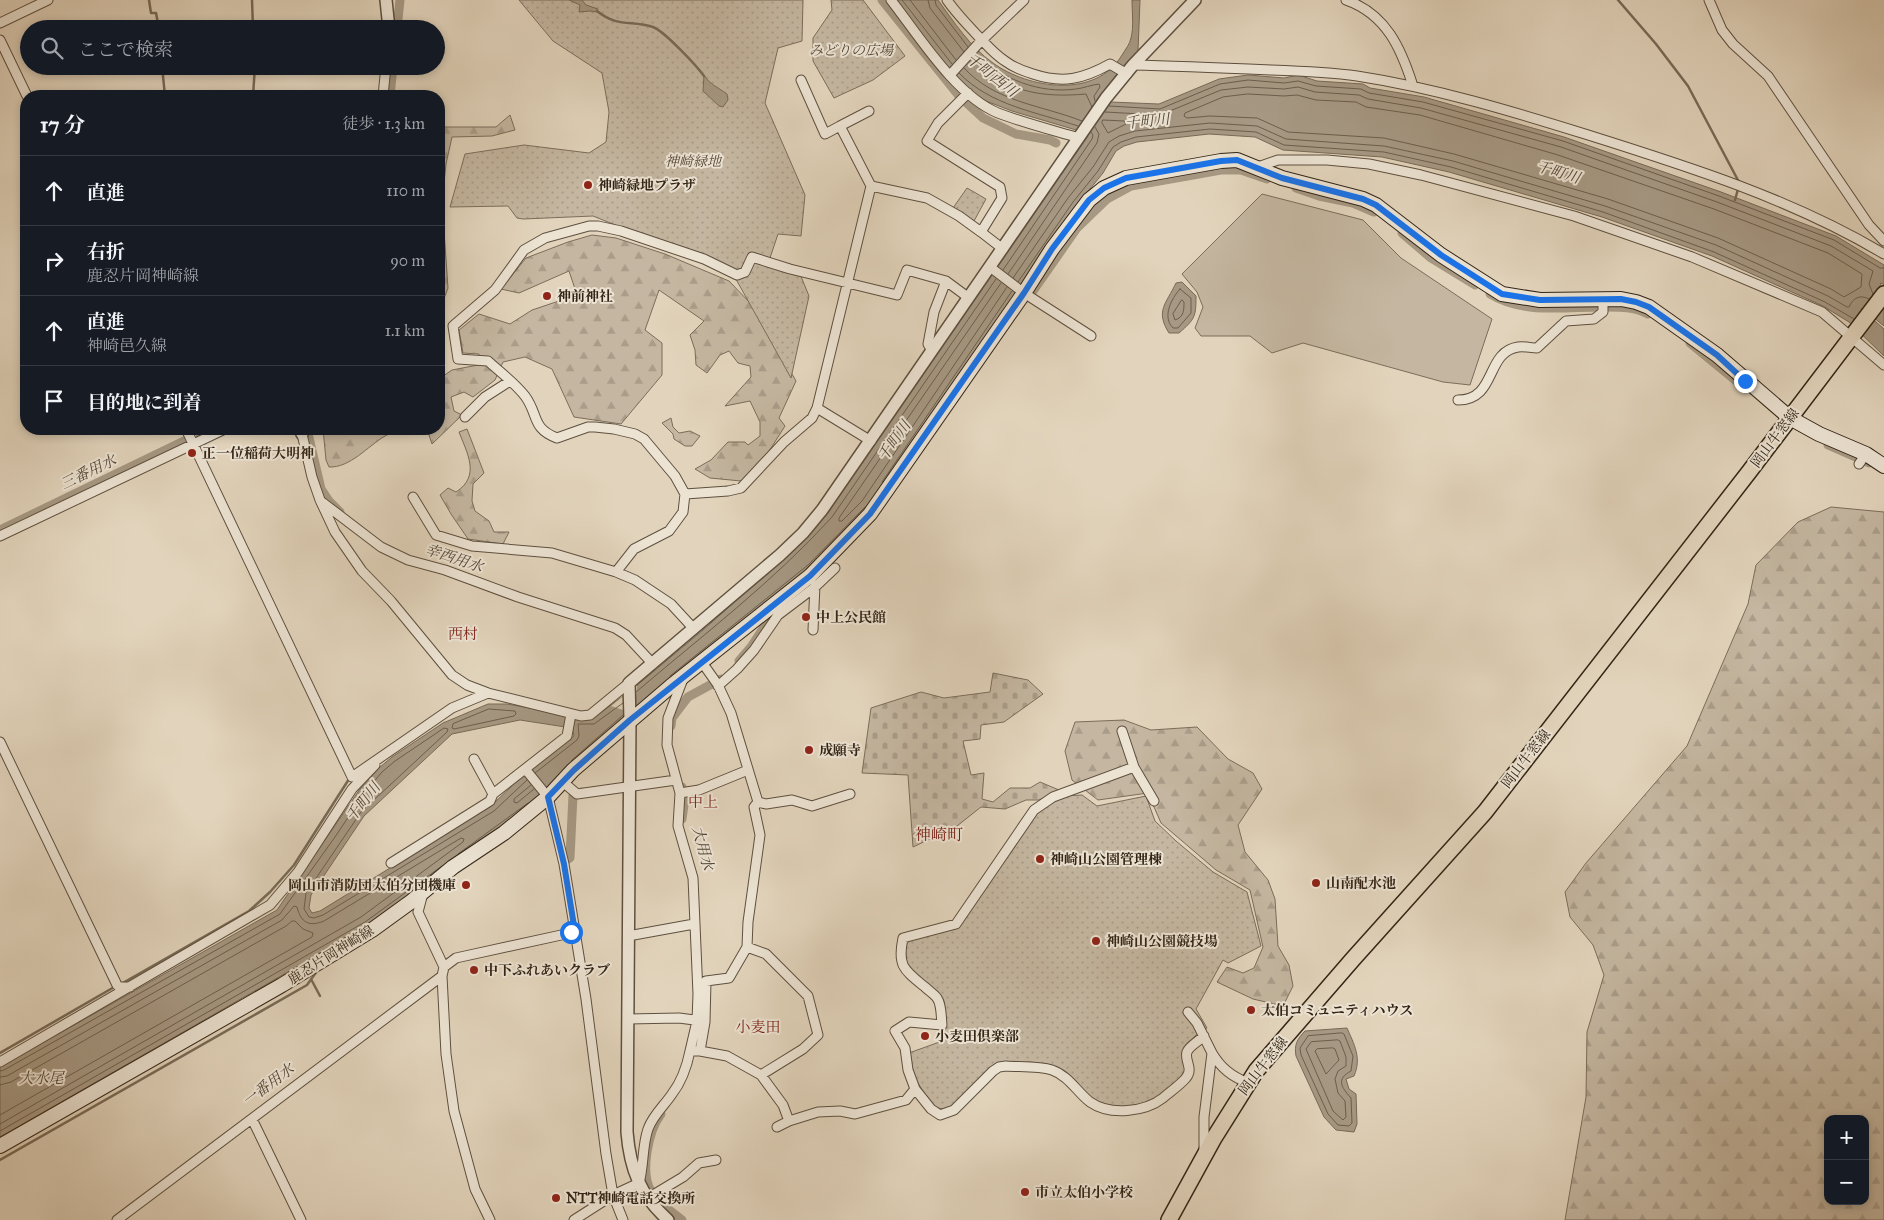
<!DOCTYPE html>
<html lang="ja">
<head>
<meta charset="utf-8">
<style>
  body { margin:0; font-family:"IM FELL Great Primer","Noto Serif JP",serif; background:#20242c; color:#f1f3f6 }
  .controls { position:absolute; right:15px; bottom:15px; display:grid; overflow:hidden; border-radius:10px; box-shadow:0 2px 8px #0003 }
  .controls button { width:45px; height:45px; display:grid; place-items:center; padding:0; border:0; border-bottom:1px solid #363941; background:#171b24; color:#f1f3f6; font:25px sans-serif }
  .stop { position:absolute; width:15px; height:15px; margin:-11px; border:4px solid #1a73e8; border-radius:50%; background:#fff }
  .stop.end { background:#1a73e8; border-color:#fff; box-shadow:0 1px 5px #0008 }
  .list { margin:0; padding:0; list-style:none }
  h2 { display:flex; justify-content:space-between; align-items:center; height:65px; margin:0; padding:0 20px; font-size:21px }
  h2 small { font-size:16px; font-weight:400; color:#9ea1a6 }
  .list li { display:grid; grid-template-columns:32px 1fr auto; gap:15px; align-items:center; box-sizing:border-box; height:70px; padding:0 20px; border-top:1px solid #363941 }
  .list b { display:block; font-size:19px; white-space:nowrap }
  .list p { margin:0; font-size:16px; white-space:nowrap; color:#9ea1a6 }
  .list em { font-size:16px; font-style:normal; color:#9ea1a6 }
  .icon { flex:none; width:28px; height:28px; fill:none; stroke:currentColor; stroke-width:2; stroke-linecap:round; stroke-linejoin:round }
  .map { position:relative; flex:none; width:1884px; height:1220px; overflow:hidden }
  .search { position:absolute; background:#171b24; box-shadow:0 2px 8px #0003; left:20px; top:20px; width:425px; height:55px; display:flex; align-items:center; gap:12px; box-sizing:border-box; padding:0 18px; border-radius:28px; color:#9ea1a6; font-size:19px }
  .panel { position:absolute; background:#171b24; box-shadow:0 2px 8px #0003; left:20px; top:90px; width:425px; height:345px; border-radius:20px }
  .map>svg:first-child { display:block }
</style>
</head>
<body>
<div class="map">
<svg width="1884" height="1220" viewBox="0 0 1884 1220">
  <defs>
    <pattern id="forest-firs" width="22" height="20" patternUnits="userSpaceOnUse" patternTransform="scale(1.25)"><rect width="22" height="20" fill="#c4b6a0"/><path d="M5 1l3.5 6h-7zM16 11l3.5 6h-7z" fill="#a99c89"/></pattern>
    <pattern id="cemetery-stones" width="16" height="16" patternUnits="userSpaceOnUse" patternTransform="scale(1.25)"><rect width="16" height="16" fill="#c4b6a0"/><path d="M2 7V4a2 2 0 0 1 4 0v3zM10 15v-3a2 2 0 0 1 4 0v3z" fill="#a99c89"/></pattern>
    <pattern id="park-dots" width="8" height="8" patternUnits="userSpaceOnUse" patternTransform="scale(1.25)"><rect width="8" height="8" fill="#c4b6a0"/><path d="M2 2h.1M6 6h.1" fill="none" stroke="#a99c89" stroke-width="1.8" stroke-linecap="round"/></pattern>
  </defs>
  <rect width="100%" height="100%" fill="#e2d4bc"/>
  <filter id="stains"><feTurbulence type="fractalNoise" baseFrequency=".004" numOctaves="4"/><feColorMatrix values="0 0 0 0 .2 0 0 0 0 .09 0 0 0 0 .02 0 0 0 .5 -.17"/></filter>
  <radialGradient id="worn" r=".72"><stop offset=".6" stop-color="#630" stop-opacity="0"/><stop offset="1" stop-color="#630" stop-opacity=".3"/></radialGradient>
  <path fill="#c4b6a0" stroke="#7b6d5a" d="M1262,194L1363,220L1401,258L1492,319L1470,385L1443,382L1303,343L1272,353L1250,336H1201L1195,328L1203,307L1197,292L1182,274Z"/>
  <path fill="url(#forest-firs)" stroke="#7b6d5a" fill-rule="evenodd" d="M510,115L515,130L492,136L452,137L446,164L442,202L448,288L445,296L439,306V127H496Z
    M592,235L616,238L665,254L729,281L754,307L796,381L779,418L785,426L764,459L741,481L710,478L695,469L711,460L728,442H745L748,445L760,436V422L750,401L725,406L751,377L750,366L738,363L729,351L720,355L707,373L696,365L695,350L690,335L704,321L659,290L645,330L662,343V375L621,424L574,417L552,369L525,357L503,362L495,380L473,397L464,392L451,397L454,411L462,415L432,444L427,429H439V379L452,370L478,365L479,354L463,353L459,330L479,314L510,324L532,310L577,295L569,271L519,293L501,289L526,258L568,242Z
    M671,418L673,427L679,433L690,431L700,436L692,446H685L674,439L673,434L662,423Z
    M323,429H403C397,431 390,433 385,436C368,446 350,468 329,467L326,460Z
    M467,429L484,473L473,484L472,501L475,511L489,521L494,532H509L503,544L468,539L451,514L440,495L448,488L456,492C481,476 467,453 459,432Z
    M1831,507L1884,512V1220H1565L1586,1097L1587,1032L1604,975L1593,945L1570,917L1565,892L1586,863L1687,746L1748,604L1756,565L1798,522ZM1828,1119H1865V1201H1828Z
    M1124,720L1151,730L1197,727L1228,759L1253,773L1262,789L1238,825L1245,852L1268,880L1275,899L1278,946L1289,965L1293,986L1283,1006L1253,999L1217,982L1227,967L1243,973L1254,968L1263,947L1250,890L1216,870L1161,823L1148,793L1098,800L1072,780L1065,751L1075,722Z"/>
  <path fill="url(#cemetery-stones)" stroke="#7b6d5a" d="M993,673L1028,680L1043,694L1004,722L981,725L980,739L963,741L971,775L984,773L982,799L993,802L1010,788H1030L1040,782L1059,790L1039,800H1026L1005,809L981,807L957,826L913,847L908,775L862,773L871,708L921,692L944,698L990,692Z"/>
  <path fill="url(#park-dots)" stroke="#7b6d5a" d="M519,0H803L802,41L778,48L765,103L805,195L801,236L778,234L770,258L800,274L809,296L791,378L732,272L593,216L523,219L517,218L508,206L450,207L465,154L524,145L589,153L606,142L609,112L602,73L553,41Z
    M831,0H863L905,56L873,80L834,98L813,61V38L832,10Z
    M967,188L986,199L974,221L953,208Z
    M1082,795L1097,806L1146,796L1155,821L1176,841L1213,872L1247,892L1261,946L1228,963L1223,960L1196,1009L1207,1028L1195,1036L1183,1053L1186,1069L1179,1079L1157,1097L1134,1107L1115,1108L1091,1099L1070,1075L1053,1066L1030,1062L1000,1064L987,1071L952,1106L942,1109L932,1106L915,1078L909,1053L945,1040L944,1001L907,965L905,946L911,939L957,926L985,884L1014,848L1028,824L1041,808L1063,796Z"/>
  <path fill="#a69883" stroke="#786a57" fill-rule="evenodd" d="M569,0H582L586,5L598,9L597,12L590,11L579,12L580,5Z
    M895,0H938C954,22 970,47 993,63C1029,89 1096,99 1122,55C1125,50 1130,44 1131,38C1134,26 1132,12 1132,0H1140L1138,51L1117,74L1099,98L1111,102L1159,104L1219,79L1248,75L1284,78L1298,75L1317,81L1363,84L1370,88L1424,97L1564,137L1721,192L1836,236L1884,265V285L1881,283L1880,284L1884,289V326L1862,308L1861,309L1884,329V356L1849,322L1823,306L1712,256L1602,217L1449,172L1382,157L1283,150L1255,137L1209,134L1137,142L1124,146L1116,151L1103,173L1077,205L870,508L811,569L545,794L368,926L0,1137V1067L277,910L360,789L379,768L392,757L443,723L488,704H507L592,719L629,692L703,630L800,544L828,513L1088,136L1076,130L1012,111L986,101L971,91L950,71ZM520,720L572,728L574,736L515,783L491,806L320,911L312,913L309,908L311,895L364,816L452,734Z
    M704,75C709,84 719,88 727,94L728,100L723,107L719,106L703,91Z
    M1182,282L1196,296C1196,317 1195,319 1179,333H1169C1155,311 1166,304 1176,283Z
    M1347,1028C1354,1044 1362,1058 1354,1076L1346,1079L1349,1089L1356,1094L1357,1124L1354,1132L1336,1130L1324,1117L1296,1056C1294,1045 1297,1039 1305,1031Z"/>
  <path fill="#e2d4bc" d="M637,685L635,707L639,709L625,720L623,710L611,706Z"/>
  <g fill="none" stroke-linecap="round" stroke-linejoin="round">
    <path stroke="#6c5e4c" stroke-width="1" d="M902,0L952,64
      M910,0L956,60
      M928,0L930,8L964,52
      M935,0L936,5L968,47
      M976,55C1003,79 1039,94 1076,89C1084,88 1091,85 1099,84L1100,87L1094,96L1095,101
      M972,59C1007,92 1040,98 1086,94L1092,107
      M964,68C995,102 1041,105 1082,121
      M959,73C991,106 1037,112 1078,126
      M1248,94L1284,96L1297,95L1316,100L1356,102L1366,107L1420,115L1558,155L1714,209L1828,253L1862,274L1861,287L1844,297L1831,289L1718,238L1608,199L1454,154L1384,138L1288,132L1257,118L1210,116L1187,118L1184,116L1185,113L1223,97Z
      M1109,106L1160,109L1220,84L1248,80L1284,83L1298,81L1316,86L1361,89L1369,93L1423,102L1563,141L1719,196L1834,240L1880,268H1884
      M1105,112L1160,115L1221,90L1248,87L1284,89L1298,87L1315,92L1359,95L1368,99L1421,108L1561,147L1717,202L1831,246L1873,271L1869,284L1873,294
      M1103,120L1124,121L1126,124L1108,133L1102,123Z
      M1003,270L1092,139L1093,135L1091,132
      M1008,274L1097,143L1099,134L1095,127
      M1013,278L1068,198L1093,167L1109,142L1119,136L1135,131L1210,123L1257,126L1286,139L1384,146L1453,161L1605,206L1716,245L1828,296L1847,307H1849C1853,298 1860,294 1869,299
      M1018,282L1073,202L1098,171L1113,147L1121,142L1136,137L1210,129L1256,132L1284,145L1384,152L1451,167L1603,212L1714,252L1825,302L1854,319
      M1001,283L839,518V521H842L862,501L1007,287
      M1180,289L1191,298V313L1178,328H1173C1162,317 1171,299 1180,289Z
      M1182,300L1184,302C1184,310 1184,317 1175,320L1173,314Z
      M882,482L1012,291
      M670,676L808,565L865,507
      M636,692C703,635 773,582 832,517L996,279
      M489,709L515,711L516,714L514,716L454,729L452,728L453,724Z
      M571,761L623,715
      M535,773L577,740L579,736L578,724H594L623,703
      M531,785L514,799V802L517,803L534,789
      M458,854L528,803
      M1342,1033L1344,1034L1353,1056L1351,1071C1336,1079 1341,1087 1351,1098L1352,1123L1349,1126L1338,1125L1328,1114L1301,1055L1300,1048L1308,1036Z
      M1338,1040L1340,1041L1346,1057V1066L1338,1071L1335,1079L1338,1093L1345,1101L1346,1117L1343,1120L1333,1111L1306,1049L1311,1042Z
      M1333,1048L1335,1049L1339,1060L1326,1074L1315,1051L1317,1049Z
      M0,1071L4,1070L280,914L335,837L365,792L382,772L395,761L444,728L448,729L447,732L361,812L306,893L304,909L309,917L314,918L323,915L494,811L527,780
      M0,1077L7,1076L282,920L294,906L297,907C301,923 309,927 324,921L461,838L464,839L463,842L361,917L0,1124
      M0,1085L11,1082L286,926L292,921H295L303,929L313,933L312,937L0,1115
      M0,1131L365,922L442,866"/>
    <path stroke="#786a57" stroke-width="2.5" d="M149,0L151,13H156L159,29
      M252,0L253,29
      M1618,0L1656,44L1688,86L1740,184
      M597,11C618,28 631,20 653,27C664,31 696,65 704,76
      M162,66L165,96
      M253,96L255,66
      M23,97L26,103
      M1735,200L1738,189
      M311,979L320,996
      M121,984L249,911L270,892L294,865L349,779
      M0,1053L116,986
      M0,1160L307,985L317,971"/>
    <path stroke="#a69883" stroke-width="9" d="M882,0L959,96L983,118L1016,134L1050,140L1056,143
      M397,29L400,0
      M390,96L393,66
      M1296,188L1319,196L1353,203L1374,212
      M1402,233L1431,258L1475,285
      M1033,291L1077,228L1107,199L1131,186L1221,170H1241L1267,179
      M1490,294C1522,314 1564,307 1600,307C1617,307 1633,306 1648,314
      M1690,343L1740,384
      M307,429L321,489L329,501L340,512
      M200,434L211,429
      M1828,445L1869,463
      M0,530L188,439
      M739,661L751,647L774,612L779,608
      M671,726L672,718L688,697L721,679
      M682,787L685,798L682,819
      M565,861L570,858L573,795L582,792
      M661,1114C648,1131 640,1173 651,1191C658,1203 672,1212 682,1220"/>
    <g stroke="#5e503f" stroke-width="11">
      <path id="minor" d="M891,0C919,36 956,96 998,113C1024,123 1052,130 1079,138
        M947,0C956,13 966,23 977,35C986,44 994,54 1005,61C1013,67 1023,71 1033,74C1063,84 1083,79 1110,64L1127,74
        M1346,0C1386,14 1401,48 1413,86
        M1709,0L1722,30L1733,44L1768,76L1869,225L1884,241
        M0,23L48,0
        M0,40L27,96
        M1133,65C1179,66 1225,68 1271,70C1300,71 1329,72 1357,76C1435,88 1511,111 1585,134C1687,166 1792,199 1884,254
        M950,75L979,43L1024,0
        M801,80L825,134L840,126L871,186
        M383,96L386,66
        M840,126L869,111
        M1255,168L1278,160H1327L1369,164L1421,175L1574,216L1692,257L1822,312L1884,365
        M981,232L1003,249
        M990,267L1024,293L1091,336
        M932,351L928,344L934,312L946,281
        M1458,400C1497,400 1485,352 1518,347C1524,346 1531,348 1537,348L1566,321L1594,319L1603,312V299
        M817,408L871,441
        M465,417L485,397L510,381
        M186,429L352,777L452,708L488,693
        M302,434L312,477L320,500L335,532L362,571L391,601L452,675L467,685L488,693L581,716L590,715L629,683
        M1859,464L1866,454
        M685,494L728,491L741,488L784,442L812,418L817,408L871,186L927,198L959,216L981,232L1002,198L1000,187L927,141L938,123L968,93
        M413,497L436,535L472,546L552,553L616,572L635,580L671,604L694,629
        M322,502L381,547L408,560L445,570L518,597L615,628L626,635L652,663
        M0,536L225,429
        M616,572L634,549L669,531L683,512L685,494L675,476L644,439L635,434L614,429L595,427H588L557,438C531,428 539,415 525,396C515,383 500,372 488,361L458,359L453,326L495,290L524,250L545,238L589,226H598L621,231L704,259L737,275L745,272L752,257L790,269L897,295L907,270L946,281L969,298
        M813,630L815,585
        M701,661L718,685L731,713L758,802L754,807L760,835L748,922L747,947
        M683,679L668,718L667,745L680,793L678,826L693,878L698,994L697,1021L690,1051
        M718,686L737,669L754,650L778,615L815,587L835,568
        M1122,731L1134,767L1154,801
        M0,742L117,985L119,987H130
        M474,759L493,794
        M1134,767L1053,797L1034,810L956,924L903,938C897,966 904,970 925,987C929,991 934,994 937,998C942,1005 941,1017 942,1025L909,1022L895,1031L905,1048L908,1070L915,1089L931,1109L940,1115L954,1110L993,1071L999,1067L1006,1066C1020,1067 1039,1066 1052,1070C1069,1076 1077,1092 1090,1102C1110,1116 1145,1112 1163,1098C1170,1092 1180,1085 1186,1078C1194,1068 1184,1061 1187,1052C1189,1046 1199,1041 1204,1036
        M526,770L548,797L564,864L586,999L606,1154L613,1195L623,1220
        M563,782L577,794L676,780
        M680,793L699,790L748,770
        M758,802L766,804L792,800L812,806L850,794
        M391,863L490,801L493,794L567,736L571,714
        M423,893L418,912L444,967
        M628,936L694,924
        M1188,1012L1197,1023L1212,1053L1204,1117V1151
        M628,1019L679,1018L702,1021
        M700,1051L727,1056L761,1075L783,1105L789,1121L818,1112L840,1111L855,1114L906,1100L915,1089
        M1212,1053C1221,1068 1231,1076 1248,1083
        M0,1062L270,905L298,872L352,789L375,765
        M252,1119L301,1220
        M777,1127L789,1121
        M648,1198L683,1177L699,1163L716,1160
        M117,1220L442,976
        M490,1220L475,1189L454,1111L446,1054L442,976L444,967L456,958L575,932
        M574,1220L613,1195L639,1183C644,1166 642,1146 648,1129C653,1115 664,1106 672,1094C682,1081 687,1066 690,1051H700L705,1022L706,981L729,978L747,947L766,954L808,996L818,1035L803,1049L761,1075"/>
    </g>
    <g stroke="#5e503f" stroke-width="14">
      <path id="tertiary" d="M386,0L389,29
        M300,429L302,434
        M668,1220C640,1195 630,1169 627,1132L630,720L629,683L780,555L803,533L822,510L1106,98L1133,65L1195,0"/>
    </g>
    <g stroke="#322415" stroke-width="16">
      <path id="secondary" d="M0,1146L282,985L372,930L412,901L453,867L504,833L548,797L573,770L671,686L810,576L870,514L1024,293L1052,249L1089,200L1104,188L1126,178L1221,161L1237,160L1282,178L1363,199L1376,205L1441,255L1502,294L1540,300L1621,299L1636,302L1649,307L1717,355L1790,418L1819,434L1866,454L1884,466"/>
    </g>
    <g stroke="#322415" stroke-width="18">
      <path id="primary" d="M1169,1220L1214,1138L1256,1071L1353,959L1485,812L1749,472L1884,294"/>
    </g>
    <use href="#minor" stroke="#ece3d3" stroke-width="9"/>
    <use href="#tertiary" stroke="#ece3d3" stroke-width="11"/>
    <use href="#secondary" stroke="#ece3d3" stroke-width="14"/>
    <use href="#primary" stroke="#e2d4bc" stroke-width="15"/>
  </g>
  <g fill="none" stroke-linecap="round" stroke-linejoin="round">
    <path stroke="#1a73e8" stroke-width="6" d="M571,932H575L564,864L548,797L574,770L630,720L810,576L870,514L1024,293L1052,249L1089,200L1104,188L1126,178L1221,161L1237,160L1282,178L1363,199L1376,205L1441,255L1502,294L1540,300L1621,299L1636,302L1649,307L1717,355L1745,381"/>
  </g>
  <g fill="#8f2418" stroke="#ece3d3" stroke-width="2">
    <circle cx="588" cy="185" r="5"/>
    <circle cx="547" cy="296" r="5"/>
    <circle cx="192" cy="453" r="5"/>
    <circle cx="806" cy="617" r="5"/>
    <circle cx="809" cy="750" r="5"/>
    <circle cx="1040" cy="859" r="5"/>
    <circle cx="1316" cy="883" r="5"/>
    <circle cx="466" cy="885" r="5"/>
    <circle cx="1096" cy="941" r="5"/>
    <circle cx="474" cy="970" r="5"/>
    <circle cx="1251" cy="1010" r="5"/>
    <circle cx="925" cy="1036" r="5"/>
    <circle cx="1025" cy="1192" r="5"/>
    <circle cx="556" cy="1198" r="5"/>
  </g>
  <g text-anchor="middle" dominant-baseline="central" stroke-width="4" stroke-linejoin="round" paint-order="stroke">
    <g font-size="14" font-style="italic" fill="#564838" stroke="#ece3d3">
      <text x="851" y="50">みどりの広場</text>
      <text x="693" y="161">神崎緑地</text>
    </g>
    <g font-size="14" font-weight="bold" fill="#322415" stroke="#ece3d3" text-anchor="start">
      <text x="598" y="185">神崎緑地プラザ</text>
      <text x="557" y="296">神前神社</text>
      <text x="202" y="453">正一位稲荷大明神</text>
      <text x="816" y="617">中上公民館</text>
      <text x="819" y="750">成願寺</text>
      <text x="1050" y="859">神崎山公園管理棟</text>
      <text x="1326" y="883">山南配水池</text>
      <text x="456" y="885" text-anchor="end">岡山市消防団太伯分団機庫</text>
      <text x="1106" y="941">神崎山公園競技場</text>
      <text x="484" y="970">中下ふれあいクラブ</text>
      <text x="1261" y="1010">太伯コミュニティハウス</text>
      <text x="935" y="1036">小麦田倶楽部</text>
      <text x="1035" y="1192">市立太伯小学校</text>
      <text x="566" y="1198">NTT神崎電話交換所</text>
    </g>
    <g font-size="14" fill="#322415" stroke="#ece3d3">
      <text transform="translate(1775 438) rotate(-53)">岡山牛窓線</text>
      <text transform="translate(1526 759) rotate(-52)">岡山牛窓線</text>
      <text transform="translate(331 955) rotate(-32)">鹿忍片岡神崎線</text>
      <text transform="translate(1263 1066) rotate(-52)">岡山牛窓線</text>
    </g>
    <g font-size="15" font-style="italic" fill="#554736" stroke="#ece3d3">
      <text transform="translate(992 75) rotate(38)">千町西川</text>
      <text transform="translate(1147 121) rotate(-6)">千町川</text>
      <text transform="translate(1558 172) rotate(17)">千町川</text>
      <text transform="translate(894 441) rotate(-55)">千町川</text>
      <text transform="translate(88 472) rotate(-26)">三番用水</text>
      <text transform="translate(454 558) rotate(18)">幸西用水</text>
      <text transform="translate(363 802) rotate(-52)">千町川</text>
      <text transform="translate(703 848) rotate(75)">大用水</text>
      <text x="41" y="1078">大水尾</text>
      <text transform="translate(268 1085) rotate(-37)">一番用水</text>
    </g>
    <g font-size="15" fill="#7a1f14" stroke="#ece3d3">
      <text x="463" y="634">西村</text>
      <text x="703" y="802">中上</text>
      <text x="758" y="1027">小麦田</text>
    </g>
    <g font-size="16" fill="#7a1f14" stroke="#ece3d3">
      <text x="939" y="834">神崎町</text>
    </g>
  </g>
  <rect width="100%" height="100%" filter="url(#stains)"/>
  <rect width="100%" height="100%" fill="url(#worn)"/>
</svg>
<div class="controls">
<button>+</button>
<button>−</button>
</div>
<div class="stop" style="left:571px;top:932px"></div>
<div class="stop end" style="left:1745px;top:381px"></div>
<div class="search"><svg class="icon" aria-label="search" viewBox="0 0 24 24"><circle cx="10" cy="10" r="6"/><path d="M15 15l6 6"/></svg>ここで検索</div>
<section class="panel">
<h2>17 分<small>徒歩 · 1.3 km</small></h2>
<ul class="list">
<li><svg class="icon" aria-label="ahead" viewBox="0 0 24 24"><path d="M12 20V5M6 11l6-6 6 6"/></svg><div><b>直進</b></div><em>110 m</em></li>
<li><svg class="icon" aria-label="right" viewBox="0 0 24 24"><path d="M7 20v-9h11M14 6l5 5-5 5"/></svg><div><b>右折</b><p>鹿忍片岡神崎線</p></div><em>90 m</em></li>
<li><svg class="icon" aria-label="ahead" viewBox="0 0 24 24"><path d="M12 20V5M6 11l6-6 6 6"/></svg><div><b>直進</b><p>神崎邑久線</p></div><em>1.1 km</em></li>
<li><svg class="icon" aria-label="arrive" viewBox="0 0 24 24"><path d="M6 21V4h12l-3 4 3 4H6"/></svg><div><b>目的地に到着</b></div></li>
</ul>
</section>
</div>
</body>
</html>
